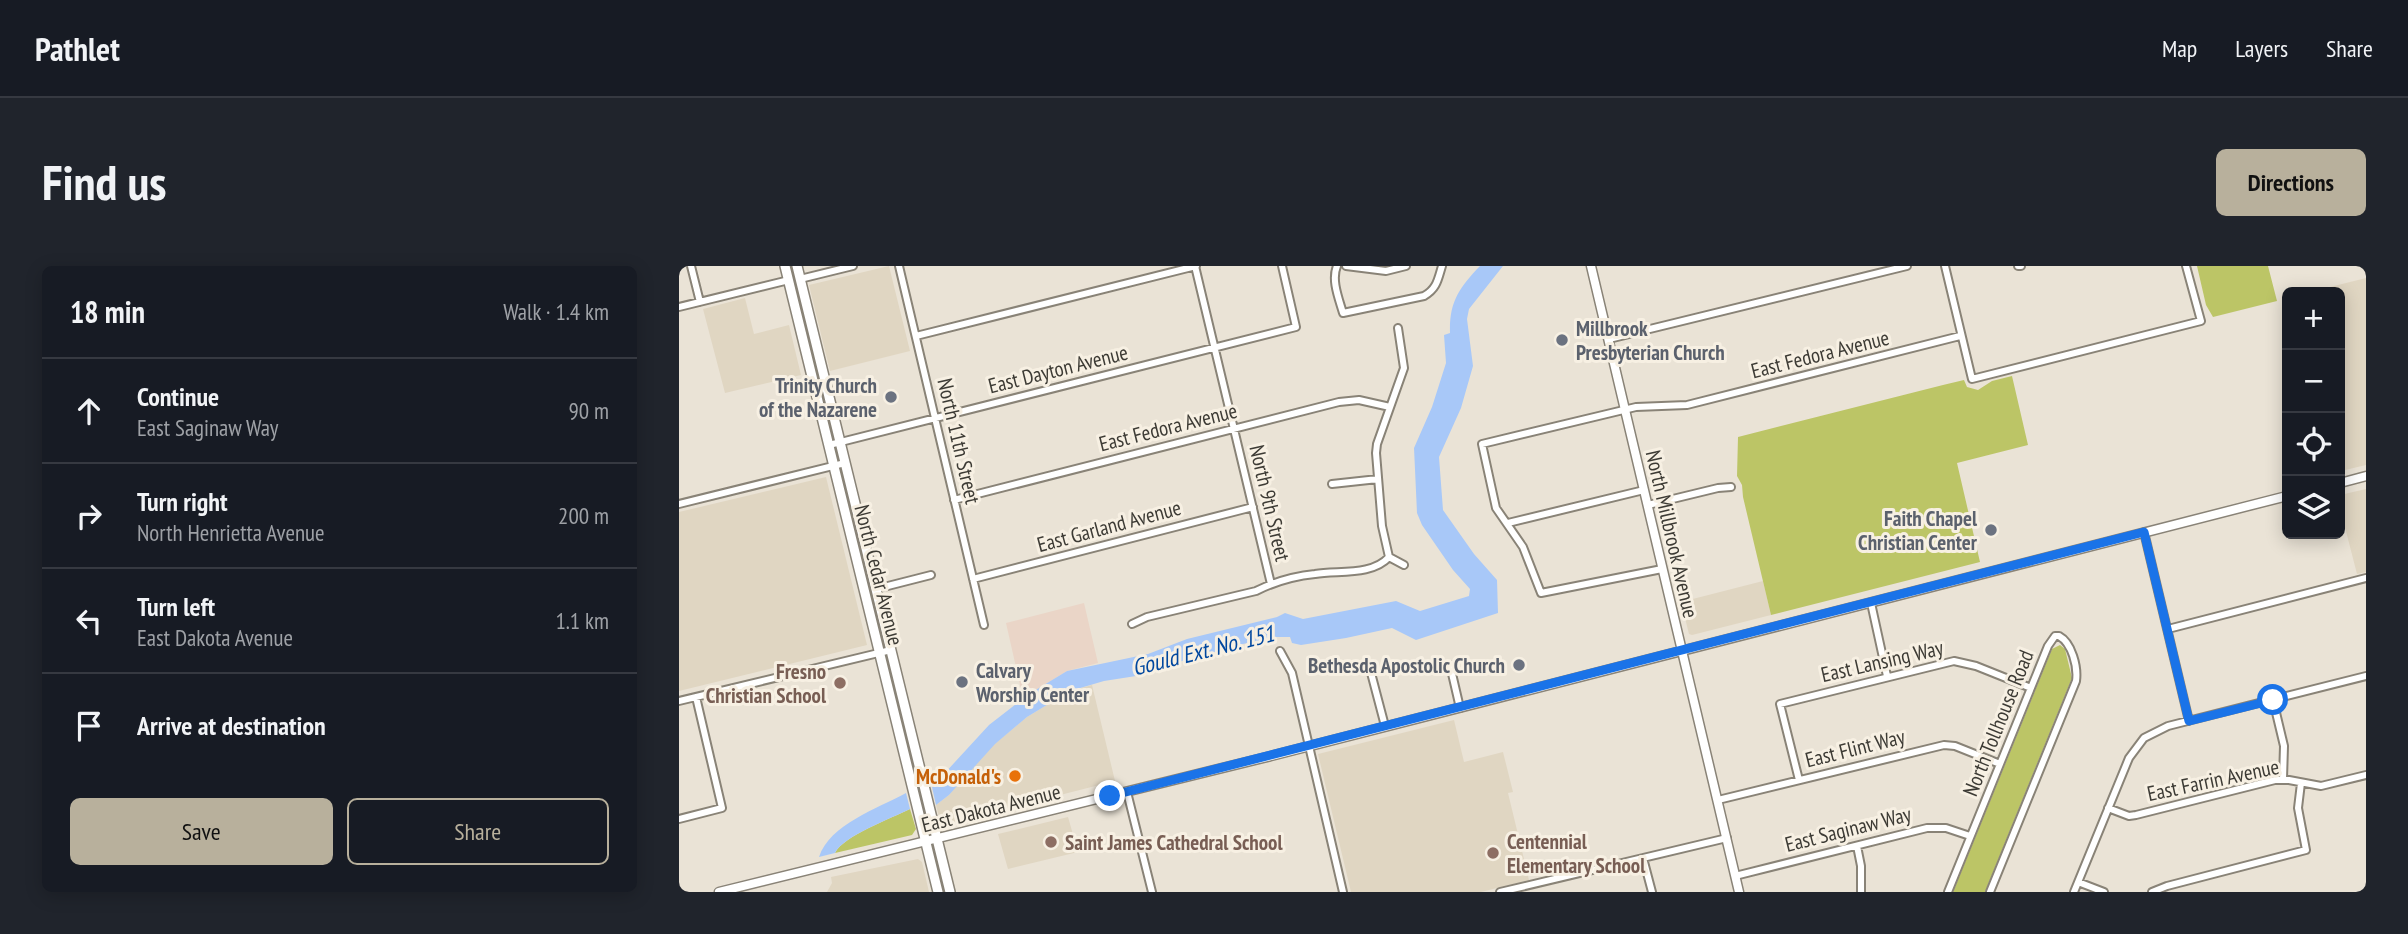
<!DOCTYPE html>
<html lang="en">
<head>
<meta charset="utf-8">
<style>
  body { margin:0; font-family:"PT Sans Narrow",sans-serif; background:#20242c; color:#f1f3f6 }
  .controls { position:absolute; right:21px; top:21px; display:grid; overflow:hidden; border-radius:10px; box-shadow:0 4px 18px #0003 }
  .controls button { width:63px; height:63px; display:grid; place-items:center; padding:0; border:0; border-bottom:2px solid #363941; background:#171b24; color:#f1f3f6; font:35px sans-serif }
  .stop { position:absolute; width:21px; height:21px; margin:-16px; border:5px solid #1a73e8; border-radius:50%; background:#fff }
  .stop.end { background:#1a73e8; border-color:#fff; box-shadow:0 2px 7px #0008 }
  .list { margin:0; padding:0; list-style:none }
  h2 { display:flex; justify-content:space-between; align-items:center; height:91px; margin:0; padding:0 28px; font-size:30px }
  h2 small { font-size:23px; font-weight:400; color:#9ea1a6 }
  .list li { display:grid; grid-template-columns:46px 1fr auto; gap:21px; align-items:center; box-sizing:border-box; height:105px; padding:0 28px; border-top:2px solid #363941 }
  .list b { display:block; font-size:26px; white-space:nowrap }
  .list p { margin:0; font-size:23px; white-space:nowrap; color:#9ea1a6 }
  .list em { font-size:23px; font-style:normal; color:#9ea1a6 }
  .actions { display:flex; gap:14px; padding:21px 28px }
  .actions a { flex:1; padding:16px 0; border:2px solid #b8b09c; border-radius:10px; text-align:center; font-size:24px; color:#b8b09c }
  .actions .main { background:#b8b09c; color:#111 }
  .icon { flex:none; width:38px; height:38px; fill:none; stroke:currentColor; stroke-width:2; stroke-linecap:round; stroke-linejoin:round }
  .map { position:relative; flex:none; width:1687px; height:626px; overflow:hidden; border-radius:10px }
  header { display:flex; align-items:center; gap:42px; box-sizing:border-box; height:98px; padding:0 35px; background:#171b24; border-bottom:2px solid #363941 }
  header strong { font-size:33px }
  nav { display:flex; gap:38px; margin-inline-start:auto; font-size:24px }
  .intro { display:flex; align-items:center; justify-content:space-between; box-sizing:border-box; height:168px; padding:0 42px }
  h1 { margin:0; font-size:49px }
  .button { padding:18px 32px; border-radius:10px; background:#b8b09c; color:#111; font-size:24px; font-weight:700 }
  main { display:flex; gap:42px; padding:0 42px }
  aside { flex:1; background:#171b24; border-radius:10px; box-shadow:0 4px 18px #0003 }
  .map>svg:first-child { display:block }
</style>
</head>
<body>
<header>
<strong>Pathlet</strong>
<nav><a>Map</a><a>Layers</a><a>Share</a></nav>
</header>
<div class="intro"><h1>Find us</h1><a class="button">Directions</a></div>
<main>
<aside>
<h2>18 min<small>Walk · 1.4 km</small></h2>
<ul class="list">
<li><svg class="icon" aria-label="ahead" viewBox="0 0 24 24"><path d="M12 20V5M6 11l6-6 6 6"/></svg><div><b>Continue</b><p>East Saginaw Way</p></div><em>90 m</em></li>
<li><svg class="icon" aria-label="right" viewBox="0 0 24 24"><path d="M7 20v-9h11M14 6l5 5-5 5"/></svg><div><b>Turn right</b><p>North Henrietta Avenue</p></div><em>200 m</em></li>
<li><svg class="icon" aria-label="left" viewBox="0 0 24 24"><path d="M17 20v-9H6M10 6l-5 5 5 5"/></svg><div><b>Turn left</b><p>East Dakota Avenue</p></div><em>1.1 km</em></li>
<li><svg class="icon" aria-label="arrive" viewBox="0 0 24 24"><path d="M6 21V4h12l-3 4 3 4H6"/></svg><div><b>Arrive at destination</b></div></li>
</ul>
<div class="actions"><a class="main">Save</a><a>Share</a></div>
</aside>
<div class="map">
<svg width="1687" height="626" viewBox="0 0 1687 626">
  <rect width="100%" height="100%" fill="#eae3d6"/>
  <path fill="#e0d6c2" d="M210,0L231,85L151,105L130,19Z
    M1687,12V199L1662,205L1661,26H1631Z
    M66,32L75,68L110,59L122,109L46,127L24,43Z
    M147,211L188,379L0,425V246Z
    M1687,223V306L1678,308L1661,242V229Z
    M1084,315L1092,349L1013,369L1010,368L1002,336Z
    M413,419L436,515L267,558L261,555L257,539L270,529L308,484L348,451L391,425Z
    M775,454L785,496L824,486L834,526L829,527L850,614L802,626H672L639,488Z
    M389,551L399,586L329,603L319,568Z
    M239,593L243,596L250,626H148L153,617L152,611Z"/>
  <path fill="#ead5c7" d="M405,337L419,397L388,405L344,432L327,357Z"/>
  <path fill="#bcc566" d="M1518,0H1589L1598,35L1534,51L1527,39Z
    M1333,110L1349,179L1278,197L1301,296L1092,349L1064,231L1063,219L1058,210L1059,171L1264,119L1285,114L1288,121L1299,124L1313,115Z
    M1381,379L1386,383L1393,412L1306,626H1274L1373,383Z
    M231,543L237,563L233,569L156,587C164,570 213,552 231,543Z"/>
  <path fill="#a8c8f8" d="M801,0H824L790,43L788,53L794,100L782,142L760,191L764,244L795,288L818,314L819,347L737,374L713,362L667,372L622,379L613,377L611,371H596L564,378L503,395L470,408L425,415L391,425L348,451L316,478L270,529L257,539L253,521L310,459L350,428L388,405L469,388L508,373L598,351L606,347L624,353L717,335L741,345L790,330L791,323L774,304L743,259L738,247L735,182L753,141L767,97L765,69L771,67C770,36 780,22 801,0Z
    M227,527L231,543C213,552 164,570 156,587L140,591C151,558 198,543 227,527Z"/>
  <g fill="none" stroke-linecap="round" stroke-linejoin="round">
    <g stroke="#898377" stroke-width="10">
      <path id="minor" d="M12,0L21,36
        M220,0L305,359
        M516,0L592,318
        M658,0C652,14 660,33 664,47L745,30C758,23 759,13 763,0
        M667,0L707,5L727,0
        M1266,0L1293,113L1522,55L1507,0
        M1339,0H1342
        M121,13L174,0
        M0,41L110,14
        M237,70L517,0
        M930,73L1228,0
        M150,179L617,61L603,0
        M653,218L699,213
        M275,234L660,136L680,134L711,141
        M0,238L166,197
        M969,239L1039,222L1052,221
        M829,257L965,224
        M1465,266L1510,455
        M710,291L703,260L697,187L698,178L725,102L719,62
        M710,291L725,299
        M983,303L862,327L844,281L817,242L803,178L957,141L1008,139L1281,70
        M294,313L574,241
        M197,323L252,309
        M1192,337L1208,410
        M453,358L468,351L577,325C595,316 616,310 636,308C659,304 693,310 710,291
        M1489,363L1687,312
        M601,385L613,407L664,626
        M771,399L781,442
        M691,403L706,460
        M1594,434L1605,480L1604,513
        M0,435L212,384
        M1120,514L1101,438L1275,395L1297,400L1352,422
        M448,526L473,626
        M1039,534L1265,479L1276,480L1321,498
        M1429,542L1450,550L1457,549L1596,514H1610L1642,520L1687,509
        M0,553L43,542L17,431
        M1178,580L1182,600V626
        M964,592L973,626
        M1056,610L1248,562H1267L1291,570
        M1399,616L1425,626
        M821,626L1048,572
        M1269,626L1369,380L1376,370H1380C1393,377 1399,401 1397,415L1311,626
        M1395,626L1450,492L1465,472L1489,460L1687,410
        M1473,626L1488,620L1627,584L1619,542L1622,517"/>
    </g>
    <g stroke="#898377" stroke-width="11">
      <path id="tertiary" d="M912,0L1060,626
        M1661,217L1687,210
        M40,626L592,490L1608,230"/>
    </g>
    <g stroke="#898377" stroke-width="12">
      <path id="secondary" d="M106,0L259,626
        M118,0L271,626"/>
    </g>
    <use href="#minor" stroke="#fff" stroke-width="6"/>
    <use href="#tertiary" stroke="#fff" stroke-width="8"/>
    <use href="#secondary" stroke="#fff" stroke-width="9"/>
  </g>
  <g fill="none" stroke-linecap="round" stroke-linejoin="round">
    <path stroke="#1a73e8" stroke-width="9" d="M431,530L1465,266L1510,455L1594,434"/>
  </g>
  <g fill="#6b7280" stroke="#f7f0e3" stroke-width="2.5">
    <circle cx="883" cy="74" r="7"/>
    <circle cx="212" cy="131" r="7"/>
    <circle cx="1312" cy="264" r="7"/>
    <circle cx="840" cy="399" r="7"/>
    <circle cx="283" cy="416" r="7"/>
  </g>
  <g fill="#8d6e63" stroke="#f7f0e3" stroke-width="2.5">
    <circle cx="161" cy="417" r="7"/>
    <circle cx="372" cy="576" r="7"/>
    <circle cx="814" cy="587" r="7"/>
  </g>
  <circle fill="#e8710a" stroke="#f7f0e3" stroke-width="2.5" cx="336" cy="510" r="7"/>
  <g text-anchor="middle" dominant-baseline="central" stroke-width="6" stroke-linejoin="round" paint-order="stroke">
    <g font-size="21" font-weight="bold" fill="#5b616d" stroke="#f7f0e3" text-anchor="end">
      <text x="897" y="62" text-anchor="start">Millbrook<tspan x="897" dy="24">Presbyterian Church</tspan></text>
      <text x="198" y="119">Trinity Church<tspan x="198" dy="24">of the Nazarene</tspan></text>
      <text x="1298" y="252">Faith Chapel<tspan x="1298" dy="24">Christian Center</tspan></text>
      <text x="826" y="399">Bethesda Apostolic Church</text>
      <text x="297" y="404" text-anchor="start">Calvary<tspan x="297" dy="24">Worship Center</tspan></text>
    </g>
    <g font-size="21" fill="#3d3b35" stroke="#f7f0e3">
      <text transform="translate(1141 88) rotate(-14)">East Fedora Avenue</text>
      <text transform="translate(379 103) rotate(-14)">East Dayton Avenue</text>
      <text transform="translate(489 161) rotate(-14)">East Fedora Avenue</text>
      <text transform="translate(280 175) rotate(77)">North 11th Street</text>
      <text transform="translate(591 237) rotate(77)">North 9th Street</text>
      <text transform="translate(430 260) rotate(-15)">East Garland Avenue</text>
      <text transform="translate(993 268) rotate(77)">North Millbrook Avenue</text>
      <text transform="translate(200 309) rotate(76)">North Cedar Avenue</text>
      <text transform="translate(1203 395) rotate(-13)">East Lansing Way</text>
      <text transform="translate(1319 457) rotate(-68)">North Tollhouse Road</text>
      <text transform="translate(1176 482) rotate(-14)">East Flint Way</text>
      <text transform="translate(1534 514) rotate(-12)">East Farrin Avenue</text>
      <text transform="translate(312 542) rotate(-14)">East Dakota Avenue</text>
      <text transform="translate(1169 563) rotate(-14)">East Saginaw Way</text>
    </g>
    <g font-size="21" font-weight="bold" fill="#785e54" stroke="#f7f0e3" text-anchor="start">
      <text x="147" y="405" text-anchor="end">Fresno<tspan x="147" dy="24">Christian School</tspan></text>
      <text x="828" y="575">Centennial<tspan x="828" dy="24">Elementary School</tspan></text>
      <text x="386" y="576">Saint James Cathedral School</text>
    </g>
    <g font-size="21" font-weight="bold" fill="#c56008" stroke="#f7f0e3" text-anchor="end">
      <text x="322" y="510">McDonald's</text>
    </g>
    <g font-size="23" font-style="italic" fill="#00479f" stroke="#f7f0e3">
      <text transform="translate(524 384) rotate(-14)">Gould Ext. No. 151</text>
    </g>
  </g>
</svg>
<div class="controls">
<button>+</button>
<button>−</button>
<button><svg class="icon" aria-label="locate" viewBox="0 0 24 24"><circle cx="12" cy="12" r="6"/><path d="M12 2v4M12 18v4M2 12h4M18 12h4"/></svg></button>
<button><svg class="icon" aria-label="layers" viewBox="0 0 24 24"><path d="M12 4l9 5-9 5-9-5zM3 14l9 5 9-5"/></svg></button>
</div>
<div class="stop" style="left:1594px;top:434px"></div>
<div class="stop end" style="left:431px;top:530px"></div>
</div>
</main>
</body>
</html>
